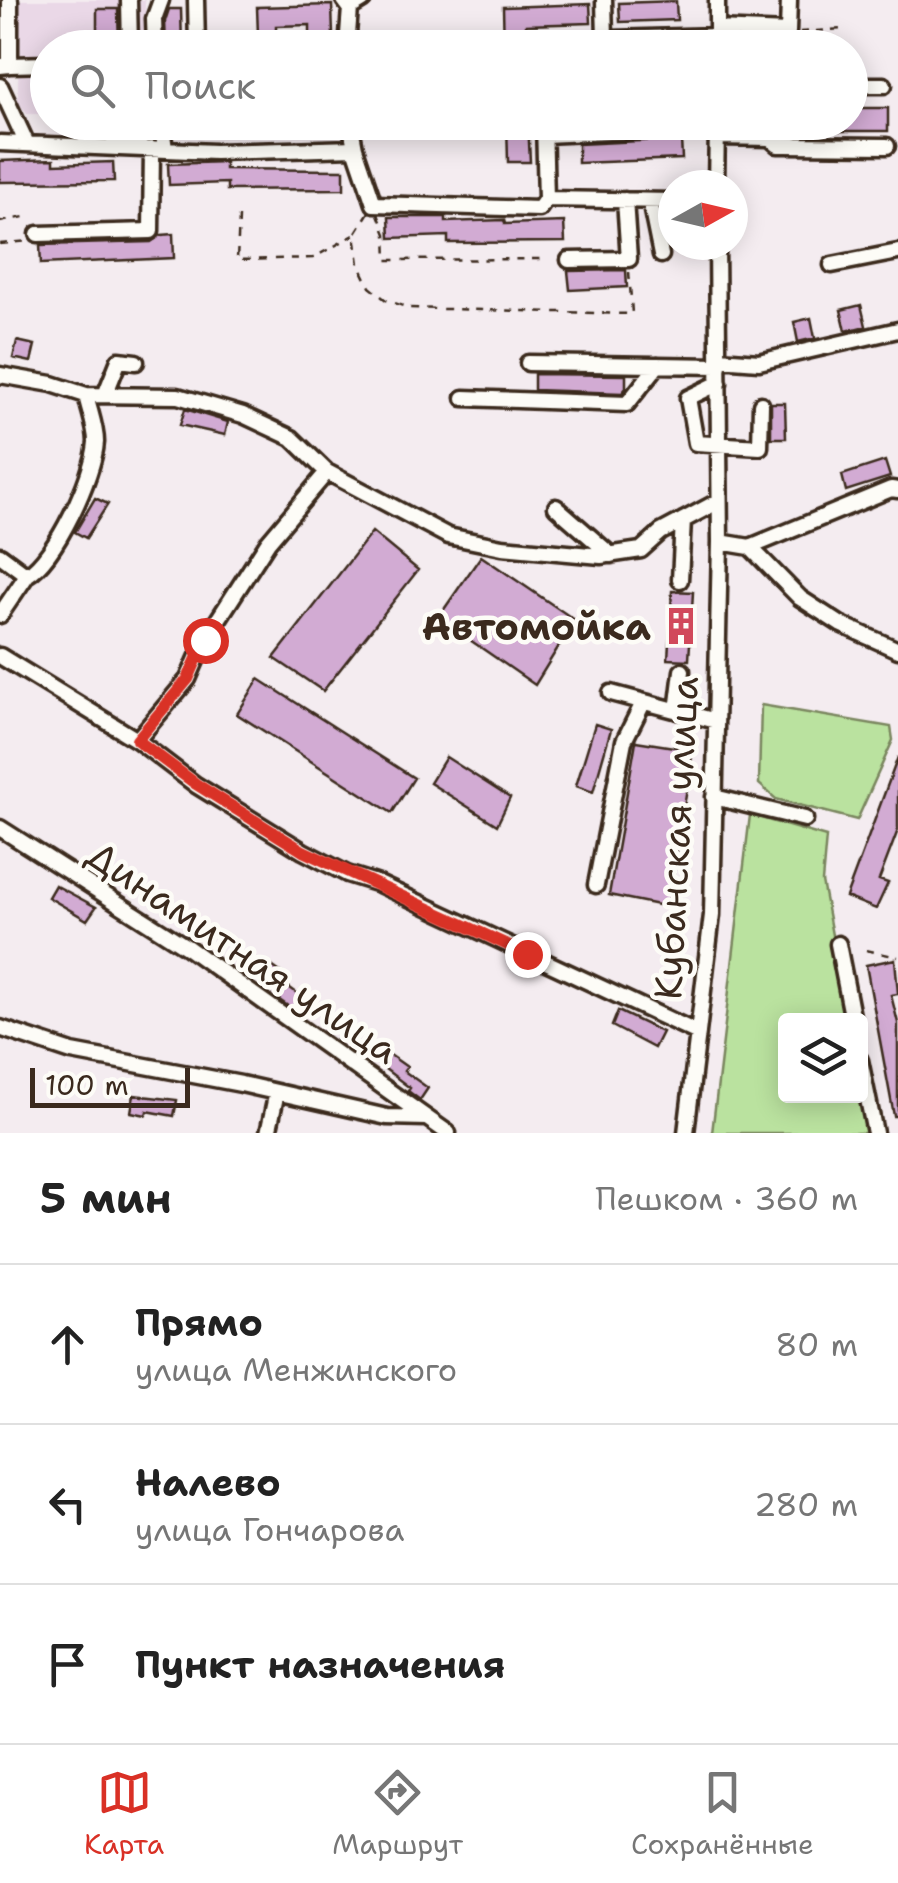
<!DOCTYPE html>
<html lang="ru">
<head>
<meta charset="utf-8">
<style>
  body { margin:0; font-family:"Shantell Sans",sans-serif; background:#f6f6f6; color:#222 }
  .controls { position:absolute; right:30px; bottom:30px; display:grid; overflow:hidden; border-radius:10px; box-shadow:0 5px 25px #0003 }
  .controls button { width:90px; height:90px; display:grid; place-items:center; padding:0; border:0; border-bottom:2px solid #e0e0e0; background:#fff; color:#222; font:50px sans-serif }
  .compass { position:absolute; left:658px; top:170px; width:90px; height:90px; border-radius:50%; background:#fff; box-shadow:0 5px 25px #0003; rotate:82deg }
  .scale { position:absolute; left:30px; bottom:25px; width:160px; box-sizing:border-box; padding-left:10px; border:5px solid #3b2a1e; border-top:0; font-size:28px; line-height:35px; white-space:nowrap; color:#3b2a1e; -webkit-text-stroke:8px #fdfcf7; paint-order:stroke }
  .stop { position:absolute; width:30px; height:30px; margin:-22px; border:8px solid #d93025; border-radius:50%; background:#fff }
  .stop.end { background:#d93025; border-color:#fff; box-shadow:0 2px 10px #0008 }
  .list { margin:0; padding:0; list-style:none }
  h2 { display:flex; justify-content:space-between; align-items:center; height:130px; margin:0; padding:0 40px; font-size:42px }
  h2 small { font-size:32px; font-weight:400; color:#767676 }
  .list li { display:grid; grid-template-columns:65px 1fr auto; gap:30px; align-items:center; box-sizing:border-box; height:160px; padding:0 40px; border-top:2px solid #e0e0e0 }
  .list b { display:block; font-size:38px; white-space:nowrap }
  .list p { margin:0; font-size:32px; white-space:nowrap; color:#767676 }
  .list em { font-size:32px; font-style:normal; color:#767676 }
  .icon { flex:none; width:55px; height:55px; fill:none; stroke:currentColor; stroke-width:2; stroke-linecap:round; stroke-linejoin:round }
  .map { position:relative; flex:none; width:898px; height:1133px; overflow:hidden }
  .search { position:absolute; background:#fff; box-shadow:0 5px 25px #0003; left:30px; right:30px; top:30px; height:110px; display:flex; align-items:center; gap:25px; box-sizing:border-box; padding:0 35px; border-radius:55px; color:#767676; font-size:38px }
  .sheet { height:610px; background:#fff }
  nav { display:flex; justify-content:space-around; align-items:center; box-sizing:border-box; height:140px; border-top:2px solid #e0e0e0; background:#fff; font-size:28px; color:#767676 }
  nav a { display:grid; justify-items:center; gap:5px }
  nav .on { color:#d93025 }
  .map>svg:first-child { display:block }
</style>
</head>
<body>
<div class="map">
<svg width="898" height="1133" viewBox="0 0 898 1133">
  <rect width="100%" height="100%" fill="#f4ecf0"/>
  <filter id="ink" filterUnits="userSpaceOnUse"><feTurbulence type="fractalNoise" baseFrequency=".01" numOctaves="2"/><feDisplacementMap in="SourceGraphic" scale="20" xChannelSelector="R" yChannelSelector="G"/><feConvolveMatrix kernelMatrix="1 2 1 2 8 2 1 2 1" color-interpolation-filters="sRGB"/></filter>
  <g filter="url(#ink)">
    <path fill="#ead8e7" d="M19,0H145L146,47L48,48L47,114H27L18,102Z"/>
    <path fill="#bae29f" stroke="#7a865e" stroke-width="2.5" d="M761,705L891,727L893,740L857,820L776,799L759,784Z
      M750,815L826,837L822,882L848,1020L786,1021V1096H860L871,1133H712Z"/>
    <path fill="#d2abd3" stroke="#3b2a1e" stroke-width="2.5" d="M676,1L677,20L620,22L619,3Z
      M590,4L591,23L526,25V48H504L503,7Z
      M332,5L333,36L310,37V25L276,26V35H258L257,7Z
      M97,9H118L119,48H97Z
      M169,9H181L182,48H166L165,21Z
      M850,108H888V131H786V122H850Z
      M507,122H528L530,162H508Z
      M681,139L682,159L578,163V144Z
      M54,159V164L113,162L114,181L0,182V161Z
      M225,162V169L344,170V189L227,190V183L169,185L168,164Z
      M389,217H446V222L504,220L505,224L564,222L565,242L448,243V236L390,238Z
      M173,234L174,258L41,264L40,245L151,242L161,235Z
      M626,270L627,287L570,290L568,271Z
      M861,305L866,326L846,331L841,310Z
      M811,318L815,338L798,342L794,322Z
      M17,341L35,345L31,362L13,358Z
      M534,374L626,375V388L622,393L534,390Z
      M771,403H785L786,438H771Z
      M185,409L228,422L225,435L180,425Z
      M885,461L890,477L846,491L842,475Z
      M95,498L108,504L86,538L75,532Z
      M372,532L418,570L323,691L274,658Z
      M481,556L575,620L535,685L438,618Z
      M672,591L693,592L689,660L668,659Z
      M259,679L414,778L392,813L237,714Z
      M595,724L611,729L593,792L576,786Z
      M636,741L693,750L668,907L609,895Z
      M446,757L510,798L497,825L430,783Z
      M898,757V830L879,880L888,883L876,909L846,897Z
      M55,885L96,907L87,920L48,897Z
      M895,959L898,994L891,995L898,1023V1116H894L866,965Z
      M269,964L283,974L279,980L301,996L292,1009L278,999L282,994L259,978Z
      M618,1011L662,1032L654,1048L612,1026Z
      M376,1045L407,1067L404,1071L428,1088L420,1100L408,1091L410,1088L368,1056Z
      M134,1095L177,1100L174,1116L147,1111L146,1115L131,1112Z"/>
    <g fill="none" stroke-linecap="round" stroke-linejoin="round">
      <g stroke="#3b2a1e" stroke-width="21">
        <path id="minor" d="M129,0L130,48
          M196,0L197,48
          M344,0L350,8L347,48
          M604,0L605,39
          M350,8L363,0
          M717,29L788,32L789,0
          M155,48L154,19L161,0
          M541,48V41L717,36
          M717,48V0
          M10,65L48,64
          M0,66L10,65V0
          M850,85H884
          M0,86L27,144
          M161,122L165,148
          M350,122L355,148
          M544,122L546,199
          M770,122V138
          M544,135L717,127
          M717,137L770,138L778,145H785L887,146
          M0,143L215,152L355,148L374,204L539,209L546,199L673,201
          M716,185L717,128
          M650,201L661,255
          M38,234L151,231L152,149
          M569,260L629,259L625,200
          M832,265L898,252
          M719,359L759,362L898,330
          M528,363L719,366
          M0,375L52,384L86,395L178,396L243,415L292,438L327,472L448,536L502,547L601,556L641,550L661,532L719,501
          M719,383L688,398L696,443L760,447L761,404
          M105,395L119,360L136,362
          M464,398L627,404L658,365
          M556,507L611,555
          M720,542L750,547L800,598L840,624L898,650
          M750,547L891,489L898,490
          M0,555L27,575C56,558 94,475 96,442C96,427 89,410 86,395
          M680,580L683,520
          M0,615L27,575
          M0,656L137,740L196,785L303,851L347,874L379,884L698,1033
          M611,693L716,721
          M677,711L682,671
          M137,740L188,679L205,640L268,542L327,472
          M714,797L805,819
          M0,828L188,948L448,1133
          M596,885L624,741L643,703
          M838,944L853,1021
          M0,1028L72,1052L241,1084L387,1117L426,1118
          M860,1060L875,1133
          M268,1133L277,1092
          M686,1133L712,915L720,542L717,245"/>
      </g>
      <path stroke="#3b2a1e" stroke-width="2.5" stroke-dasharray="8 8" stroke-linecap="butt" d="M800,32L845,29
        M369,212L355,234L359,264L370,287L386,300L409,308L632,314L629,271
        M378,214L386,234L387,260L545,259
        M239,217L237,260L313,258L354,235
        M0,222L24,217
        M0,244L29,241
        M866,950L898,957"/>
      <use href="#minor" stroke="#fdfcf7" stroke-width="14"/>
    </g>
  </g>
  <g fill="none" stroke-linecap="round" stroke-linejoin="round" filter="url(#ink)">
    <path stroke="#d93025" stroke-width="12" d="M205,640L188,679L137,740L196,784L303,851L527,954"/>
  </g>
  <defs>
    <g id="building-bare" transform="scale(3)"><path d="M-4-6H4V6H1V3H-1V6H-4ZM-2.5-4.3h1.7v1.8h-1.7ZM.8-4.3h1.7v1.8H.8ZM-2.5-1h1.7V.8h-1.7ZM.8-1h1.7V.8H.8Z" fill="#d1495b" stroke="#fdfcf7" stroke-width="2.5" paint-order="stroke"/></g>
  </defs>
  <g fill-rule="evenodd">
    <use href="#building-bare" x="681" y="626"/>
  </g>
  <g text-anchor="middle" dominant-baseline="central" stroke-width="9" stroke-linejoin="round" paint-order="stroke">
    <g font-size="38" font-weight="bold" fill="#3b2a1e" stroke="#fdfcf7" text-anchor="end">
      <text x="651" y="626">Автомойка</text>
    </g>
    <g font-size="38" fill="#3b2a1e" stroke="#fdfcf7">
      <text transform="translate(676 838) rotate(-87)">Кубанская улица</text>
      <text transform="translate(243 952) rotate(34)">Динамитная улица</text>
    </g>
  </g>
</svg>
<div class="controls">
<button><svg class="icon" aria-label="layers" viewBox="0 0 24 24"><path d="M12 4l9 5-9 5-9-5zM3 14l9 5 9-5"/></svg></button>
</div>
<svg class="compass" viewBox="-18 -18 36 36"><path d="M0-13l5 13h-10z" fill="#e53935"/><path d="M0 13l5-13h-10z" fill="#767676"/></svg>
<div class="scale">100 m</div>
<div class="stop" style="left:205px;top:640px"></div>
<div class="stop end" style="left:527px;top:954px"></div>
<div class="search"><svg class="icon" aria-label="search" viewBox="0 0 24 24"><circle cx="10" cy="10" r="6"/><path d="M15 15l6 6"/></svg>Поиск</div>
</div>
<section class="sheet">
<h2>5 мин<small>Пешком · 360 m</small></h2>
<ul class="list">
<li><svg class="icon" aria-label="ahead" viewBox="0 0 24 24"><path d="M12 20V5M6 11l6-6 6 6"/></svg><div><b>Прямо</b><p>улица Менжинского</p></div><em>80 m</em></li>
<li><svg class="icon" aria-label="left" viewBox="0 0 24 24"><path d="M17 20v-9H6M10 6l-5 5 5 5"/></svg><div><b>Налево</b><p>улица Гончарова</p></div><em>280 m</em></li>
<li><svg class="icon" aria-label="arrive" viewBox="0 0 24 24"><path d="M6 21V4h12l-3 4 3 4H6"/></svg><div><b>Пункт назначения</b></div></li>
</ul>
</section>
<nav>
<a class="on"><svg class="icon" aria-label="map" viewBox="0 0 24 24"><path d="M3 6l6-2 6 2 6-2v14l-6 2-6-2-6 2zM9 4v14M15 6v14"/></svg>Карта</a>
<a><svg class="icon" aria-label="directions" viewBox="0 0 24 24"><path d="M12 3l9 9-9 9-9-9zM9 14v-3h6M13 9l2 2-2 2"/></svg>Маршрут</a>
<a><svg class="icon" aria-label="saved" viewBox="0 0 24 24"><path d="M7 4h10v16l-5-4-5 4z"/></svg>Сохранённые</a>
</nav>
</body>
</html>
